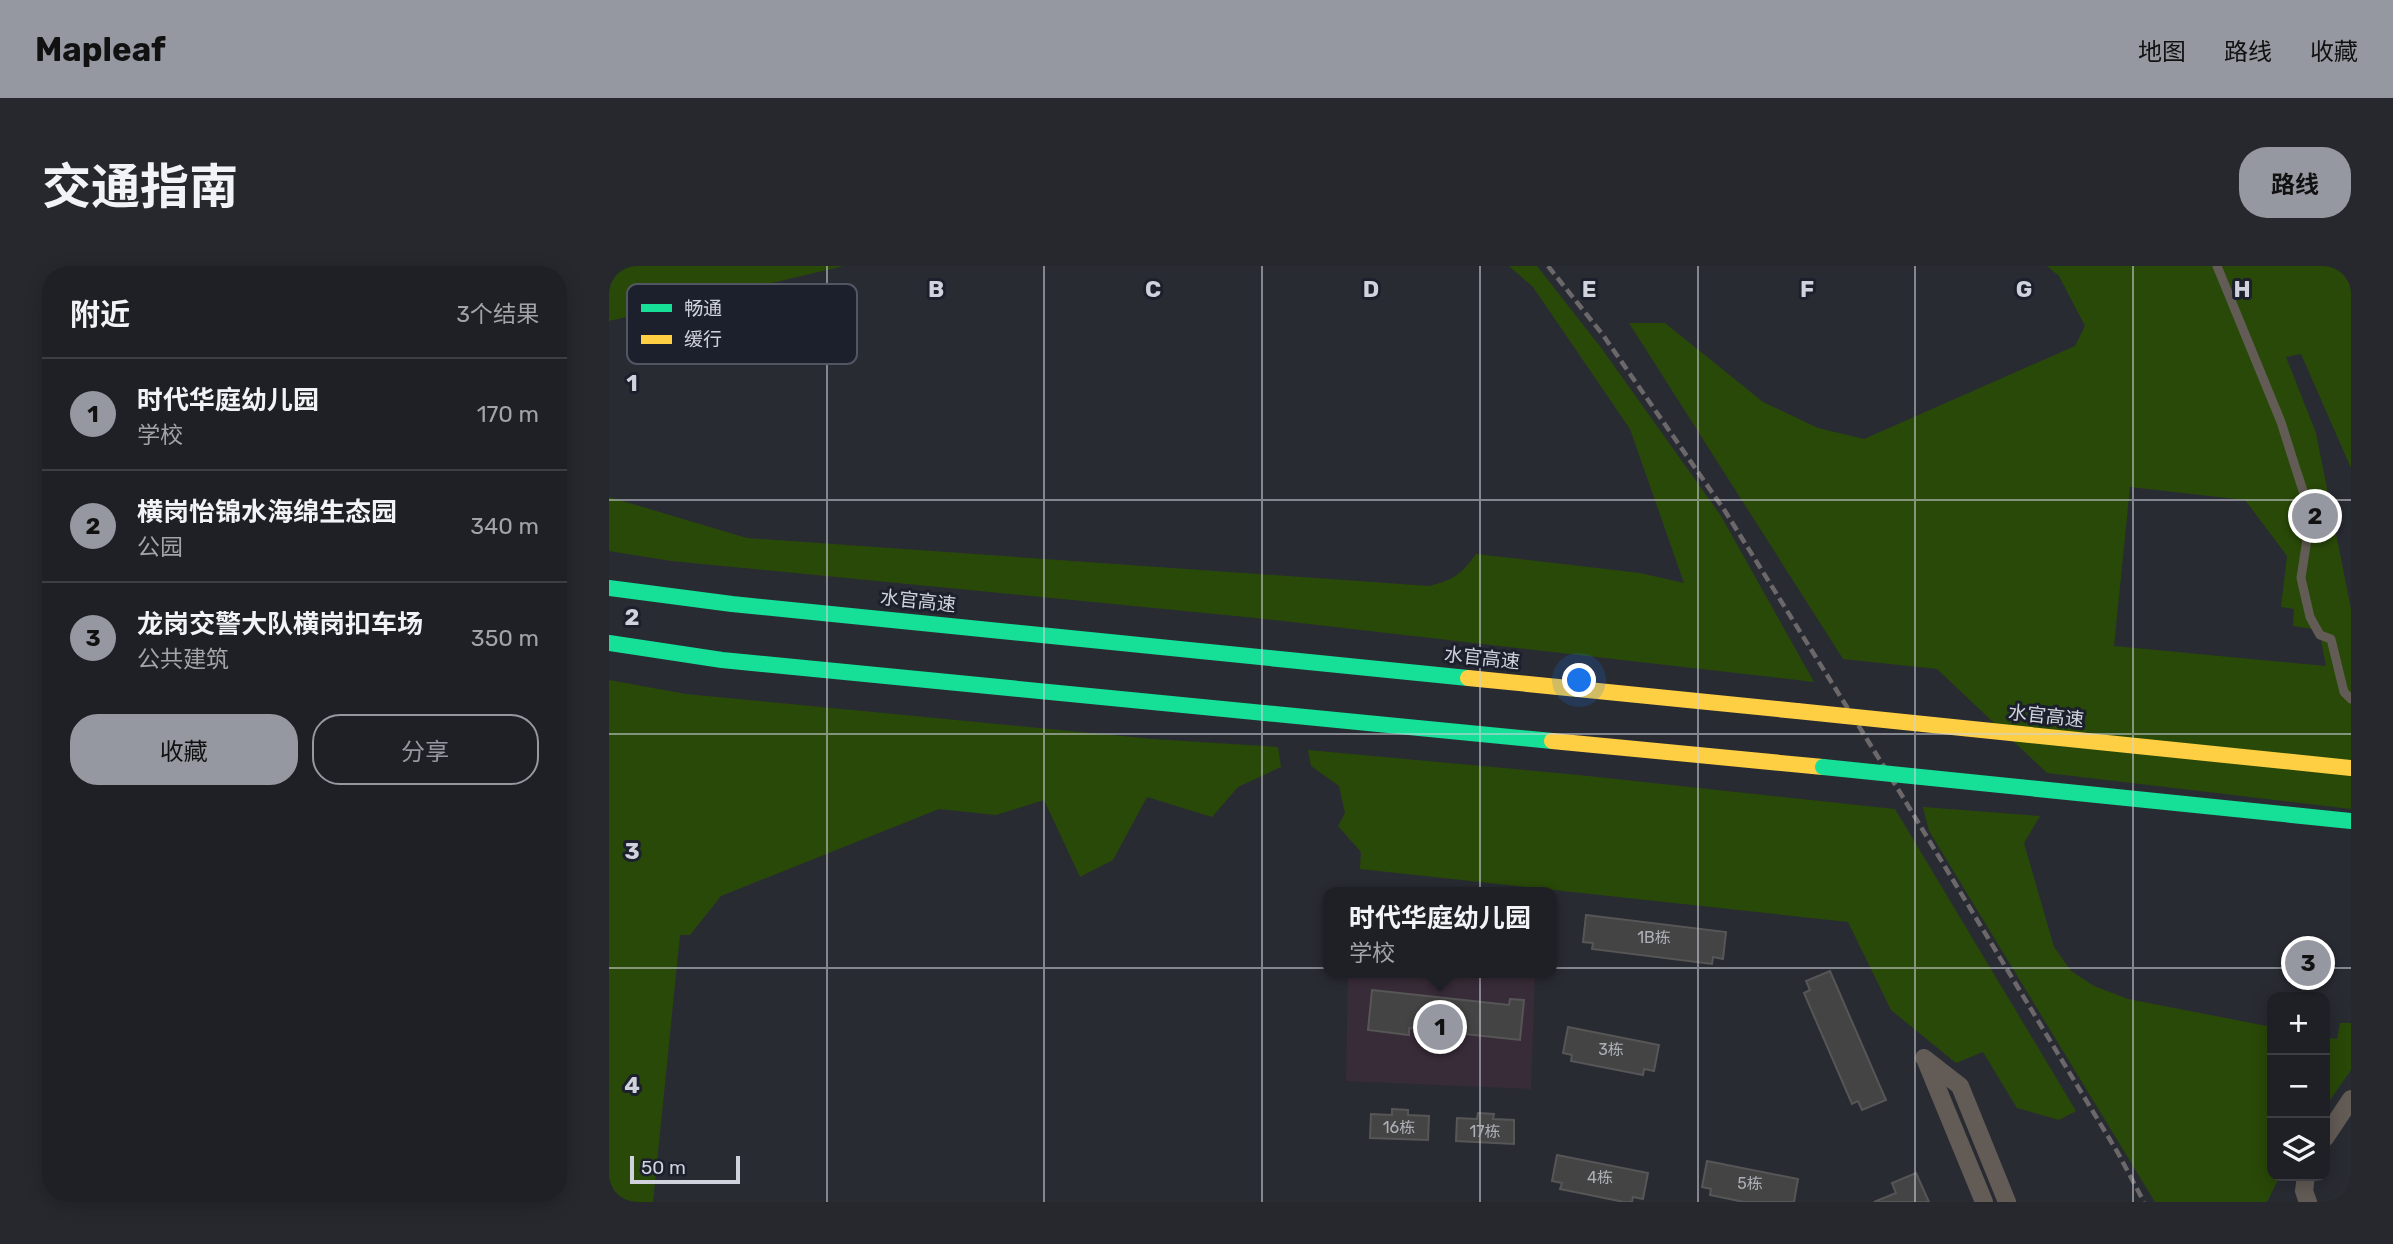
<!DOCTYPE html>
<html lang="zh">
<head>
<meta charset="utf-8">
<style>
  body { margin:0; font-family:Rubik,"Noto Sans SC",sans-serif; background:#27282e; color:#f1f3f6 }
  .controls { position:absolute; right:21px; bottom:21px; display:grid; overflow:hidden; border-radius:14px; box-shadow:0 4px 18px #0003 }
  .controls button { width:63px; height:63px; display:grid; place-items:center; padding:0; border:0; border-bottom:2px solid #3c3e43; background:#1f2026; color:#f1f3f6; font:35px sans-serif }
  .scale { position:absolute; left:21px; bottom:18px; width:110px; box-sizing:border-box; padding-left:7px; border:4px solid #d0d3dc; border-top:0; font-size:19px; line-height:24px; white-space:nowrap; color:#d0d3dc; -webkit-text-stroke:5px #1b202c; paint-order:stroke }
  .you { position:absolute; left:971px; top:415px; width:24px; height:24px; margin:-18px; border:5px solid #fff; border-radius:50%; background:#1a73e8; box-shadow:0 0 0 10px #1a73e833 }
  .badge { display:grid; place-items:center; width:46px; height:46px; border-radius:50%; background:#9698a1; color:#111; font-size:23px; font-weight:700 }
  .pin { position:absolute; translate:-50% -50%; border:4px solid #fff; box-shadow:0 2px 7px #0006 }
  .popup { position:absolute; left:714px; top:621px; width:234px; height:91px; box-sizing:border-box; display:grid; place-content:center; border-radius:14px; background:#1f2026; filter:drop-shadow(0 2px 5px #0005); font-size:23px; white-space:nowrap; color:#a1a3a7 }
  .popup b { font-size:26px; color:#f1f3f6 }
  .popup::after { content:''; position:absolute; left:50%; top:100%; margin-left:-14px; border:14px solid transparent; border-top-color:#1f2026 }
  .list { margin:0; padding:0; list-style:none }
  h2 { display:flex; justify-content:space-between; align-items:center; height:91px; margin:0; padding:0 28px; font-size:30px }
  h2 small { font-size:23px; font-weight:400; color:#a1a3a7 }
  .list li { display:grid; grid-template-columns:46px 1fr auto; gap:21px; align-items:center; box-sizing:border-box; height:112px; padding:0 28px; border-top:2px solid #3c3e43 }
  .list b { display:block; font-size:26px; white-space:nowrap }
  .list p { margin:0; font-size:23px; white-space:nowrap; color:#a1a3a7 }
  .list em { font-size:23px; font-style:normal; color:#a1a3a7 }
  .actions { display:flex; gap:14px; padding:21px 28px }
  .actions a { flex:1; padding:16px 0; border:2px solid #9698a1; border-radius:28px; text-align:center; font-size:24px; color:#9698a1 }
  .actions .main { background:#9698a1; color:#111 }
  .icon { flex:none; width:38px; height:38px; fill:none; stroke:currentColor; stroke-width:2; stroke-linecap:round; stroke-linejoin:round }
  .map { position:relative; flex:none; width:1742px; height:936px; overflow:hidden; border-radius:28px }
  header { display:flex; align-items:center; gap:42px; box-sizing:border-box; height:98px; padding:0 35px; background:#9698a1; color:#111 }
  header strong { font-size:33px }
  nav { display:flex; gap:38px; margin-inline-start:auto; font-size:24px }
  .intro { display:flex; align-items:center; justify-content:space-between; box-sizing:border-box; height:168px; padding:0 42px }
  h1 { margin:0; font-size:49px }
  .button { padding:18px 32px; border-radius:28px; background:#9698a1; color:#111; font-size:24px; font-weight:700 }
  main { display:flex; gap:42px; padding:0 42px }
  aside { flex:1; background:#1f2026; border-radius:28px; box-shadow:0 4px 18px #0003 }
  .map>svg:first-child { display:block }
</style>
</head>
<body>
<header>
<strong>Mapleaf</strong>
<nav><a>地图</a><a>路线</a><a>收藏</a></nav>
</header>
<div class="intro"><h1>交通指南</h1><a class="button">路线</a></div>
<main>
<aside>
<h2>附近<small>3个结果</small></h2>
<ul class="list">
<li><span class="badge">1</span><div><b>时代华庭幼儿园</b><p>学校</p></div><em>170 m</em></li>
<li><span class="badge">2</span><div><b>横岗怡锦水海绵生态园</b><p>公园</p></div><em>340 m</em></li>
<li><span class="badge">3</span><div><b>龙岗交警大队横岗扣车场</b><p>公共建筑</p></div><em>350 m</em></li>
</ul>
<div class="actions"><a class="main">收藏</a><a>分享</a></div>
</aside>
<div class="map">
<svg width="1742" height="936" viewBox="0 0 1742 936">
  <rect width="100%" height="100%" fill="#292b33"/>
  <path fill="#382c38" d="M739,707H926L922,823L737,815Z"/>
  <path fill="#294908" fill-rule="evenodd" d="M0,0H235L0,55Z
    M900,0H928L993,83L1112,250L1205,416L647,352L62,295L0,285V231L138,272L820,320C844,314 852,309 867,288L1031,307L1075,317L1021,163L924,21Z
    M1438,0H1742V202L1692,88L1677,91L1707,167L1742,343V543L1438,507L1328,403L1234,393L1020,57H1056L1154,136L1209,162L1255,173L1466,80L1476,60L1450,10ZM1521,221L1636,234L1678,290L1672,341L1685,343L1684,360L1710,364L1717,400L1505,380Z
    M0,414L77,428L544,473L669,481L672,501L629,521L603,551L538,531L504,594L471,611L435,534L387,549L330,543L112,630L81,669H71L44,936H0Z
    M699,484L970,509L1286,543L1467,845L1450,854L1408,842L1374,786L1347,797L1282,744L1239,656L751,603L752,586L729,560L736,547L730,520L702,500Z
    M1314,541L1431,550L1415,577L1445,681L1462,705L1485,720L1519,733L1663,761V910H1671L1658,936H1546L1320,565Z
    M1731,757H1742V804L1716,841V771L1728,773Z"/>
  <path fill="#444445" stroke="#575657" stroke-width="2" d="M977,649L1117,666L1114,693L1104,691L1103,698L983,683L984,677L974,676Z
    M1221,705L1277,834L1253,844L1249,835L1243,838L1195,727L1201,724L1197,715Z
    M763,724L900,739L901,733L915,734L911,774L800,762V769L759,764Z
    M959,761L1050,779L1045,805L1035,803L1034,809L962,795L963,789L954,787Z
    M783,843L799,844V849L820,850L819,874L761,872L762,848L783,849Z
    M869,847L885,848L884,853L905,854V878L847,875L848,852L868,853Z
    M948,889L1039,907L1034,933L1024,931L1023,936H1015L951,923L953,917L943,915Z
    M1098,895L1189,913L1185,936H1135L1101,929L1102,923L1093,921Z
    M1307,907L1320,936H1265L1287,927L1283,917Z"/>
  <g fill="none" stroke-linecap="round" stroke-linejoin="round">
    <path stroke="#635b55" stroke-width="9" d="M1608,0L1672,156L1685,197L1697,234L1700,260L1692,312L1701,351L1711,369L1722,373L1735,426L1742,433"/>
    <path stroke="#635b55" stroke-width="18" d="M1315,792L1351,820L1398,936
      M1317,795L1375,936
      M1716,872L1742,833
      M1697,910L1695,925L1699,936"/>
    <path stroke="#16e098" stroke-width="16" d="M0,322L123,338L859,412
      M0,377L113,394L943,475"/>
    <path stroke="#ffcf43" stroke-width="16" d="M859,412L1188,445
      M943,475L1214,501"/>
    <path stroke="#6c6869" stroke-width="4.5" stroke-dasharray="10 5" stroke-linecap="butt" d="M939,0L994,69L1116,245L1292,528L1509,887L1535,936"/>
    <path stroke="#16e098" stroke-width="16" d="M1214,501L1742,555"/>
    <path stroke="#ffcf43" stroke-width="16" d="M1188,445L1742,502"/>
  </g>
  <path fill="none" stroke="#d0d3dc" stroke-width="2" stroke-opacity="0.55" d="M218,0V936M435,0V936M653,0V936M871,0V936M1089,0V936M1306,0V936M1524,0V936M0,234H1742M0,468H1742M0,702H1742"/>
  <g text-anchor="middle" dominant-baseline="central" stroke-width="6" stroke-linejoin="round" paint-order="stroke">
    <g font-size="16" fill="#adafb6">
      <text x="1045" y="671">1B栋</text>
      <text x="1002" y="783">3栋</text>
      <text x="790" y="861">16栋</text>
      <text x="876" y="865">17栋</text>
      <text x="991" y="911">4栋</text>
      <text x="1141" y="917">5栋</text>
    </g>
    <g font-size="19" fill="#d0d3dc" stroke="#1b202c">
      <text transform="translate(309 335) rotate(6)">水官高速</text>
      <text transform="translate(873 392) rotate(6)">水官高速</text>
      <text transform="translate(1437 450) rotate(6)">水官高速</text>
    </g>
  </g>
  <rect x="18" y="18" width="230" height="80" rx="10" fill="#1b202c" stroke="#515661" stroke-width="2"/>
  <rect x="32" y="38" width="31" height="8" fill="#16e098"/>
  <rect x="32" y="69" width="31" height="9" fill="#ffcf43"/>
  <g font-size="19" fill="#d0d3dc">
    <text x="75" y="49">畅通</text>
    <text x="75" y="80">缓行</text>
  </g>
  <g font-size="23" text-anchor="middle" font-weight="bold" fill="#d0d3dc" stroke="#1b202c" stroke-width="6" stroke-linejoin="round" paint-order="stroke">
    <text x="327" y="31">B</text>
    <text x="544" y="31">C</text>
    <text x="762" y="31">D</text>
    <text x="980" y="31">E</text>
    <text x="1198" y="31">F</text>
    <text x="1415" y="31">G</text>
    <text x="1633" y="31">H</text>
    <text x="23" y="125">1</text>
    <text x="23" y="359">2</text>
    <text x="23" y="593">3</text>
    <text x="23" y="827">4</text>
  </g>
</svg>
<div class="controls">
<button>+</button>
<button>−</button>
<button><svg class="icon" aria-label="layers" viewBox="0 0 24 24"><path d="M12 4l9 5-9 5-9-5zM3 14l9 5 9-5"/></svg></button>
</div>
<div class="scale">50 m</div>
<div class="you"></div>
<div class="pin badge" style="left:831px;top:761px">1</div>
<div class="popup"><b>时代华庭幼儿园</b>学校</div>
<div class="pin badge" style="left:1706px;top:250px">2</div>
<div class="pin badge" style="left:1699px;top:697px">3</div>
</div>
</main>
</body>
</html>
